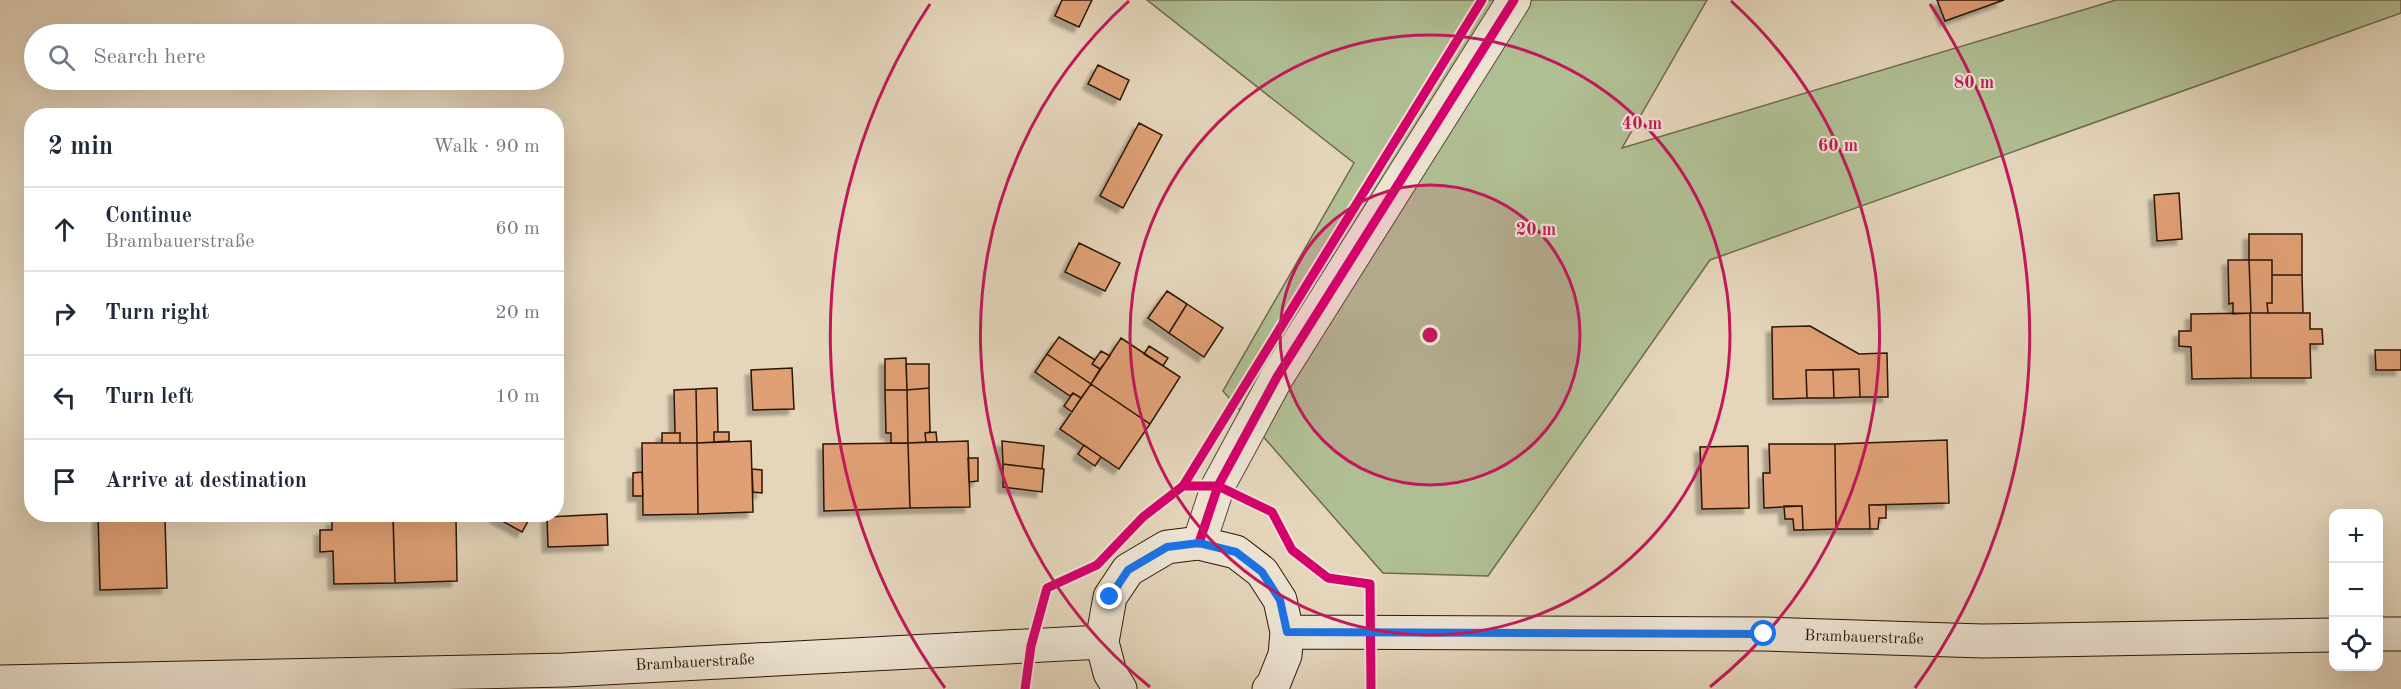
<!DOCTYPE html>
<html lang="en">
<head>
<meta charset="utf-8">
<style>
  body { margin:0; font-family:"Old Standard TT",serif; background:#f2f2f3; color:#1f2937 }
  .controls { position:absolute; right:18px; bottom:18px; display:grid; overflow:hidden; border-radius:12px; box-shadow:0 6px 24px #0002 }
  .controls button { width:54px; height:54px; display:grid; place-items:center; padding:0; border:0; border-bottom:2px solid #e0e1e3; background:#fff; color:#1f2937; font:30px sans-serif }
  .stop { position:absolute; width:18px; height:18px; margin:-14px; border:4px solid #1a73e8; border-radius:50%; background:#fff }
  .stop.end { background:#1a73e8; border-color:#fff; box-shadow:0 2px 6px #0008 }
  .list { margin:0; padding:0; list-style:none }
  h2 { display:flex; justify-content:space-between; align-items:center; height:78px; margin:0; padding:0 24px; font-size:26px }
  h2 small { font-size:20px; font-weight:400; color:#747a83 }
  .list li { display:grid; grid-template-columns:39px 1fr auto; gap:18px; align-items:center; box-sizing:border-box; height:84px; padding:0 24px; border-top:2px solid #e0e1e3 }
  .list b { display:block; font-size:22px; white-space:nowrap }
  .list p { margin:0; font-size:20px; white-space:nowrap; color:#747a83 }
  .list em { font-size:20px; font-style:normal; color:#747a83 }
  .icon { flex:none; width:33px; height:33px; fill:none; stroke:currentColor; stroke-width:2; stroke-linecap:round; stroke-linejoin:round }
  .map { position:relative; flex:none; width:2401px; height:689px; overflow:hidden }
  .search { position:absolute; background:#fff; box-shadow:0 6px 24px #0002; left:24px; top:24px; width:540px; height:66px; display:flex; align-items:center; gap:15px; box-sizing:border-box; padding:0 21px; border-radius:33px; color:#747a83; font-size:22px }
  .panel { position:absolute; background:#fff; box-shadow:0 6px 24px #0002; left:24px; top:108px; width:540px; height:414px; border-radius:24px }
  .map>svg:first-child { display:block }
</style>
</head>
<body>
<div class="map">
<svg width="2401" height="689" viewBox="0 0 2401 689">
  <defs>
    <filter id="shadow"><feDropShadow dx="-5.5" dy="5.5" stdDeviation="1.5" flood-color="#0004"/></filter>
  </defs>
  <rect width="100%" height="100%" fill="#e4d5bb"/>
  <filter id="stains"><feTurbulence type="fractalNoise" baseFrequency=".00333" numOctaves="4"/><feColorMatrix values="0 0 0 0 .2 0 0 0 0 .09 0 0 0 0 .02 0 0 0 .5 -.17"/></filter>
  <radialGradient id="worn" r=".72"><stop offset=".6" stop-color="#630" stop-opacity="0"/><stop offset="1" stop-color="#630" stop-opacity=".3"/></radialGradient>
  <path fill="#b0be93" stroke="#6e6a4c" stroke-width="1.5" d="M1147,0H1707L1622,148L2116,0H2401V13L1710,260L1488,576L1383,573L1223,391L1354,163Z"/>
  <path fill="#e09f75" stroke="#2b1506" stroke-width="1.5" filter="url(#shadow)" d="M1062,0H1092L1079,27L1055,16Z
    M1937,0H2004L1945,21Z
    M1098,65L1129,80L1120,100L1088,84Z
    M1139,123L1162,135L1123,208L1100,196Z
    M2179,193L2182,239L2157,241L2154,195Z
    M2249,234H2302V275H2272V260H2249Z
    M1079,243L1120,263L1105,291L1065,272Z
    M2228,260H2249L2251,313L2233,314V303L2229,304Z
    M2249,260H2272V303H2267L2268,313H2251Z
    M2272,275H2302L2303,313H2268L2267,303H2272Z
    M1167,291L1187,304L1169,333L1148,318Z
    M1187,304L1223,328L1204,357L1169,333Z
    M2250,313H2310V329H2322L2323,344H2310L2311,378H2251Z
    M2250,313L2251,378L2192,379L2191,347L2179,346V331H2191V314Z
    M1810,326L1859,354L1887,353L1888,397H1860L1859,369L1806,370L1807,398L1773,399L1772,327Z
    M1059,337L1095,360L1092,364L1100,369L1091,384L1047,354Z
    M1121,338L1180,377L1150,424L1091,384Z
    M1149,346L1168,358L1163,366L1144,354Z
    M2375,350H2401V370H2376Z
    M1101,351L1110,356L1100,369L1092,364Z
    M1047,354L1091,384L1081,398L1073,393L1070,396L1035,372Z
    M906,358L907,390H885V359Z
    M906,364H929V388L907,390Z
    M792,368L794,409L753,410L751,370Z
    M1859,369L1860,397L1834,398L1833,370Z
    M1806,370H1833L1834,398H1807Z
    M1091,384L1150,424L1119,469L1060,429Z
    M717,388L718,432H714V442L697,443L696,389Z
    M929,388L930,432L925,433L926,442L908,443L907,390Z
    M696,389L697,443H680V433H675L674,390Z
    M885,390H907L908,443H891V433H886Z
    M1073,393L1081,398L1072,412L1064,406Z
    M714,432H729V441L714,442Z
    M936,432L937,442H926L925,433Z
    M662,433H680V443H662Z
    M1947,440L1949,503L1869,505L1870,529H1836L1835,444Z
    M751,441L753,512L698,514L697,443Z
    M968,441L970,507L910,508L908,443Z
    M1002,441L1044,446L1042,469L1003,464Z
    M642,443H697L698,514L643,515Z
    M908,443L910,508L824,511L823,444Z
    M1769,444H1835L1836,529L1803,530L1802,506L1764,508L1763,473H1770Z
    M1084,445L1101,457L1095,466L1078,454Z
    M1748,446L1749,508L1702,509L1700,447Z
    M968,458H978V481L969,482Z
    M1003,464L1044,469L1042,492L1003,487Z
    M752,469L762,470V493L753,492Z
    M642,472L643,496H633V473Z
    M1869,505H1886V518H1879L1878,529H1870Z
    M1784,506H1802L1803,530H1794L1793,519H1785Z
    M98,514H134V520L165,519L167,588L100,590Z
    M368,514H393L395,583L334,584L333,551L320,552V530H332V520L368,519Z
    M393,514H420V519H393Z
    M497,514H532L522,532L495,517Z
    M607,514L608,545L548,547L547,517Z
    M456,518L457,581L395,583L393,519Z"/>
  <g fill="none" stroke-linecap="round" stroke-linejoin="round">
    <g stroke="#594533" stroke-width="35">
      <path id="minor" d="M1199,543L1218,486L1277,377L1514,0"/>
    </g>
    <g stroke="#2b1506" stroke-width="35">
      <path id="secondary" d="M1287,632L1765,634L1983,641L2334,635
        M2378,634H2401
        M0,682L565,670L1102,642
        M1120,689L1110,673L1102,642L1110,597L1128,570L1167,547L1199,543L1236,552L1262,572L1280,600L1287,632L1285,655L1273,685L1269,689"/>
    </g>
    <path stroke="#2b1506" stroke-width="4" stroke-dasharray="4.5 3" stroke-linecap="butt" d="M1258,506L1272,512L1281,529
      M1313,566L1328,578L1370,584V589
      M1043,603L1047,588L1072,576
      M1371,675V689"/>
    <use href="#minor" stroke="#ede4d3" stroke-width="33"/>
    <use href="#secondary" stroke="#ede4d3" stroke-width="33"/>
    <g stroke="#ede4d3" stroke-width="13">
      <path id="cycleway" d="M1183,486H1218L1272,512L1292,550L1328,578L1370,584L1371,689
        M1199,543L1218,486L1277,377L1514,0
        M1025,689L1031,646L1047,588L1097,565L1143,517L1183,486L1482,0"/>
    </g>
    <use href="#cycleway" stroke="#d6006c" stroke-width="9"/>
  </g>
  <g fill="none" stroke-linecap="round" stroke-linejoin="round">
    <path stroke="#1a73e8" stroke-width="8" d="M1110,597L1128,570L1167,547L1199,543L1236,552L1262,572L1280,600L1287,632L1764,634"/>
  </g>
  <circle cx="1430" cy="335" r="150" fill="#c2185b" fill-opacity=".12"/>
  <g fill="none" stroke="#c2185b" stroke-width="3">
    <circle cx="1430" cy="335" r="150"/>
    <circle cx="1430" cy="335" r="300"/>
    <path d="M1150 687A450 450 0 0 1 1129 1M1731 1A450 450 0 0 1 1710 687"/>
    <path d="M945 688A600 600 0 0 1 930 4M1930 4A600 600 0 0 1 1915 688"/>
  </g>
  <g text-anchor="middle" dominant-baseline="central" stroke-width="4.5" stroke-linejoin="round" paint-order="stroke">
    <g font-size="16" fill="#2b1506" stroke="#ede4d3">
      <text transform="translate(1864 638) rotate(2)">Brambauerstraße</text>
      <text transform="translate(695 663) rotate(-3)">Brambauerstraße</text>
    </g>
  </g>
  <circle cx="1430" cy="335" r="9" fill="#c2185b" stroke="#ede4d3" stroke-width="3"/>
  <g font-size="18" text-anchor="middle" font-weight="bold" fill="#c2185b" stroke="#ede4d3" stroke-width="4.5" stroke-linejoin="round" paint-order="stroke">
    <text x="1974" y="88">80 m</text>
    <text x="1642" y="129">40 m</text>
    <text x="1838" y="151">60 m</text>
    <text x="1536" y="235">20 m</text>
  </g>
  <rect width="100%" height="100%" filter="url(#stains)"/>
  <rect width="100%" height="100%" fill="url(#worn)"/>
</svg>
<div class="controls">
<button>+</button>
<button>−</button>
<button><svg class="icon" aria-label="locate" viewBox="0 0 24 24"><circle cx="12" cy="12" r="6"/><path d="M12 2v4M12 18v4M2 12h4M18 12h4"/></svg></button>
</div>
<div class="stop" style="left:1764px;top:634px"></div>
<div class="stop end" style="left:1110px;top:597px"></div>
<div class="search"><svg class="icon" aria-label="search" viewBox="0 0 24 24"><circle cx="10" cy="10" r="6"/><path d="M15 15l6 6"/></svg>Search here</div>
<section class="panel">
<h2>2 min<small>Walk · 90 m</small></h2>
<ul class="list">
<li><svg class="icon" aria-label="ahead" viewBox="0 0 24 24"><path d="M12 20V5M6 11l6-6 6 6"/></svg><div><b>Continue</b><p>Brambauerstraße</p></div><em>60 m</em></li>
<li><svg class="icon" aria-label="right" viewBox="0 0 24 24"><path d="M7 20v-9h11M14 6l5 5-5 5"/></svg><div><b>Turn right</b></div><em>20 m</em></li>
<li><svg class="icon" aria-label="left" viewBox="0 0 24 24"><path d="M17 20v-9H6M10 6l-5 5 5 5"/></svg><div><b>Turn left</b></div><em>10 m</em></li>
<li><svg class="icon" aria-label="arrive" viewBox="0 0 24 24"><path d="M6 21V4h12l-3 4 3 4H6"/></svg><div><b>Arrive at destination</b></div></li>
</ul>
</section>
</div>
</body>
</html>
